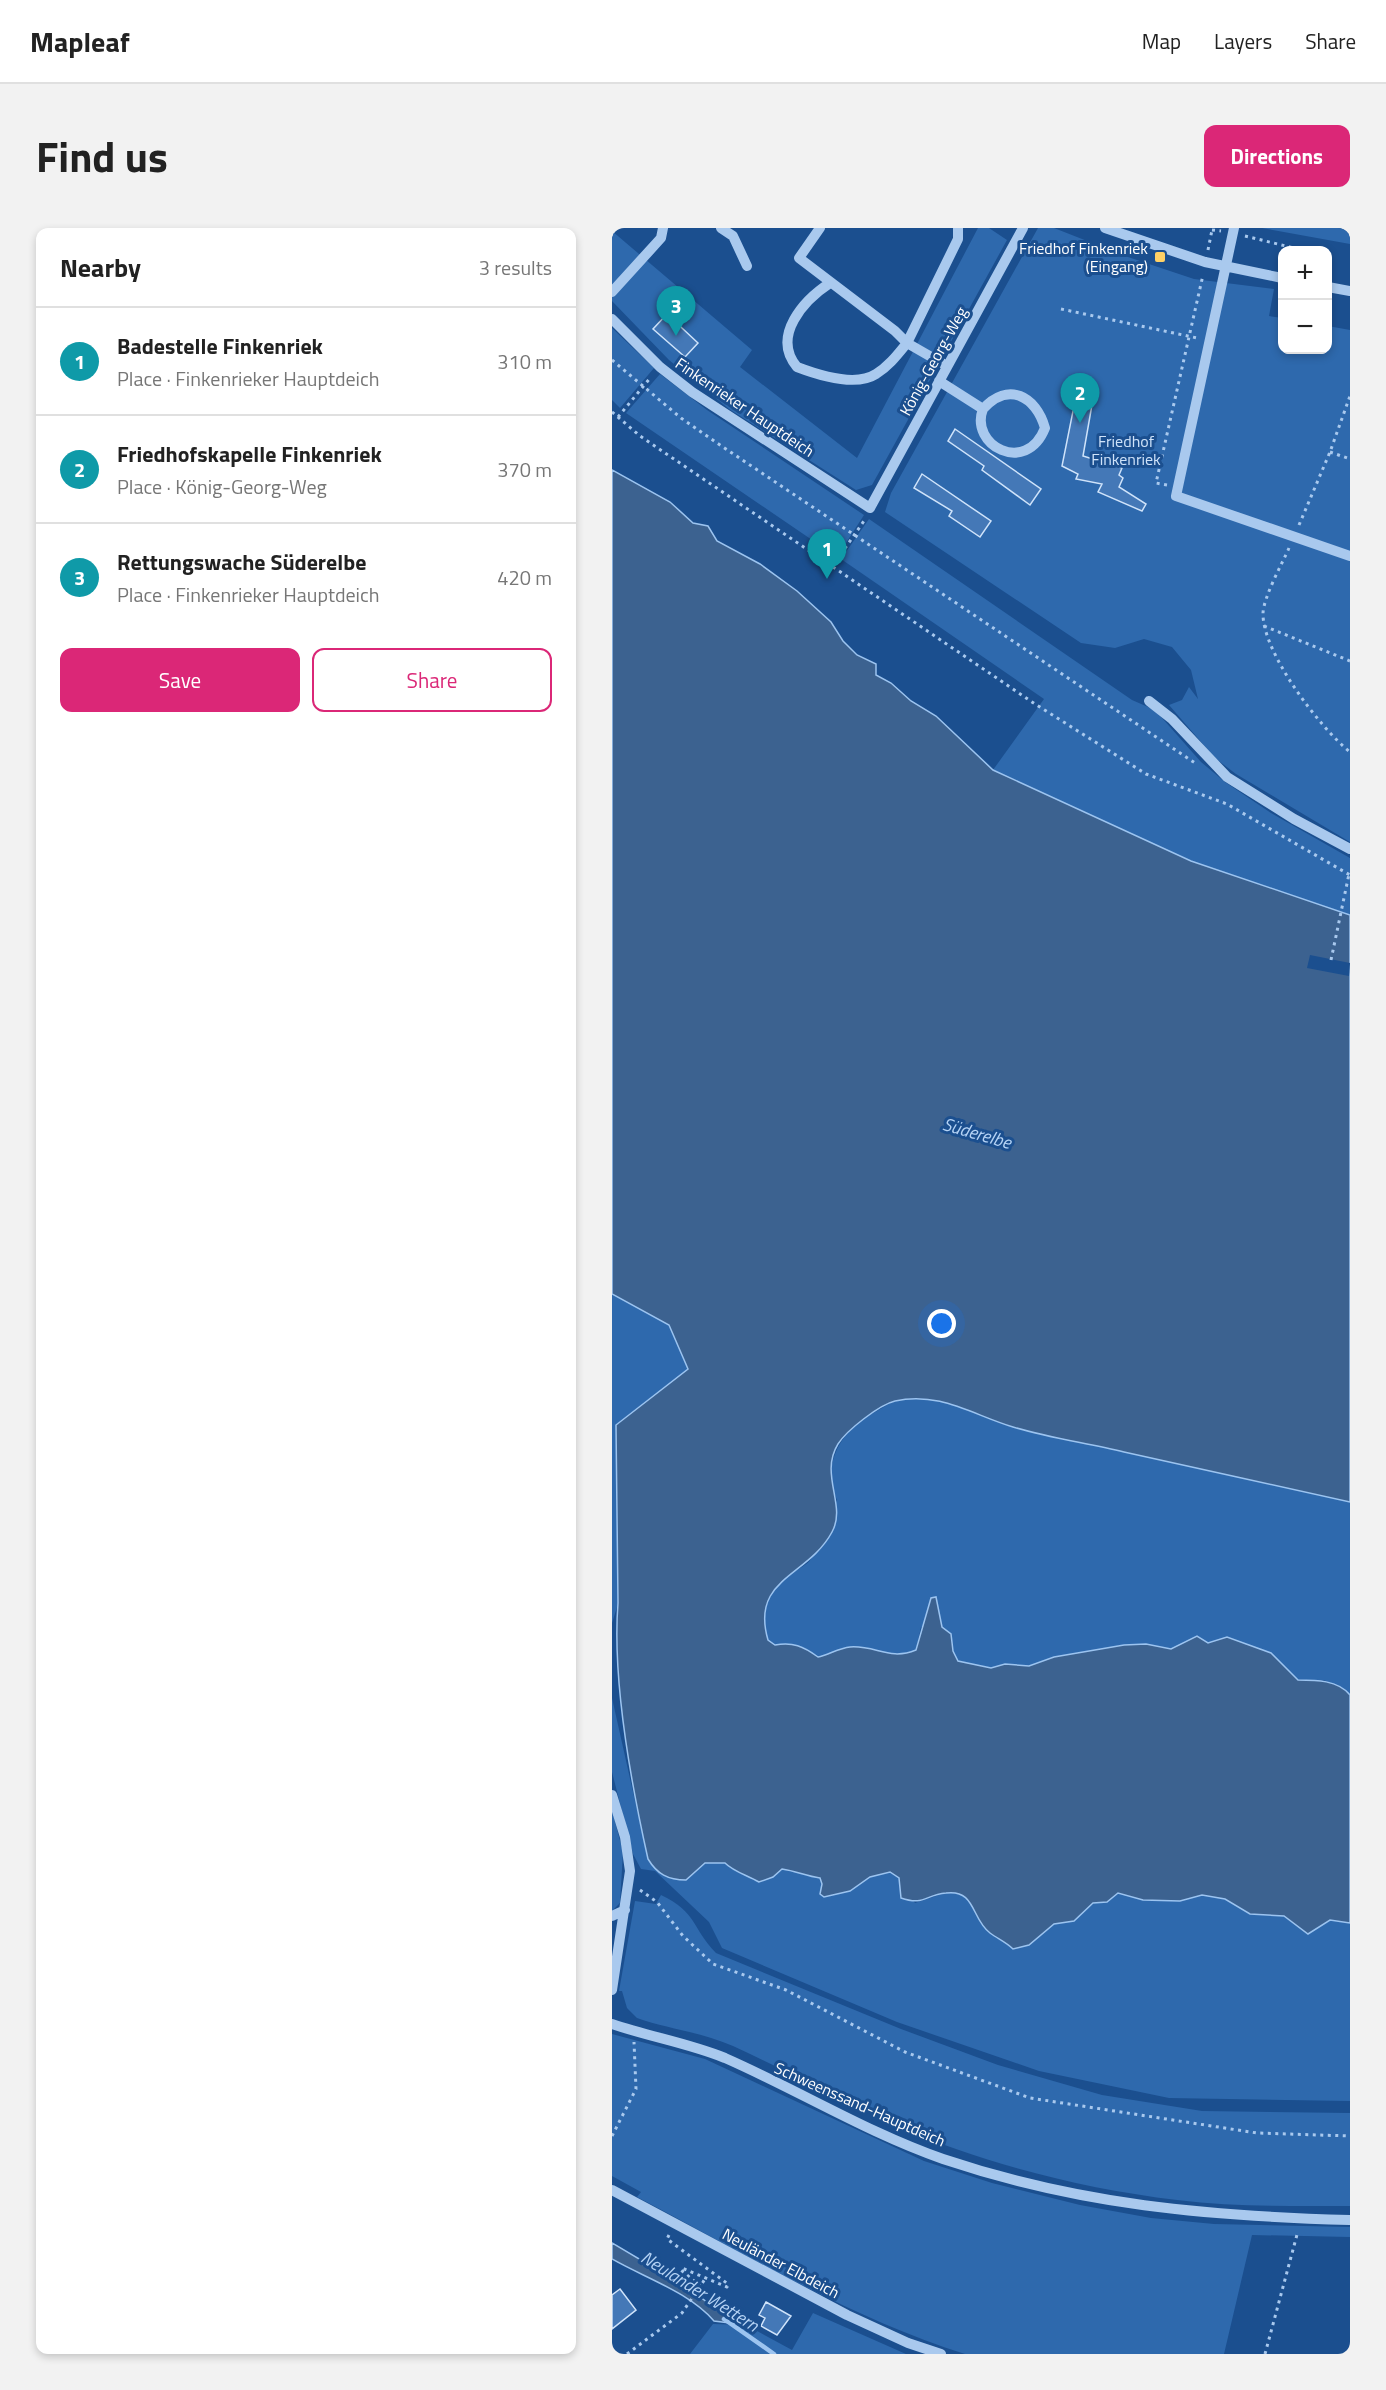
<!DOCTYPE html>
<html lang="en">
<head>
<meta charset="utf-8">
<style>
  body { margin:0; font-family:"Titillium Web",sans-serif; background:#f2f2f2; color:#222 }
  .controls { position:absolute; right:18px; top:18px; display:grid; overflow:hidden; border-radius:12px; box-shadow:0 3px 9px #0003 }
  .controls button { width:54px; height:54px; display:grid; place-items:center; padding:0; border:0; border-bottom:2px solid #e0e0e0; background:#fff; color:#222; font:30px sans-serif }
  .you { position:absolute; left:330px; top:1096px; width:21px; height:21px; margin:-15px; border:4px solid #fff; border-radius:50%; background:#1a73e8; box-shadow:0 0 0 9px #1a73e833 }
  .badge { display:grid; place-items:center; width:39px; height:39px; border-radius:50%; background:#db2777; color:#fff; font-size:20px; font-weight:700 }
  .pin { position:absolute; translate:-50% -50px; filter:drop-shadow(0 2px 3px #0008) }
  .pin::after { content:''; position:absolute; top:32px; width:21px; height:18px; background:inherit; clip-path:polygon(0 0,100% 0,50% 100%) }
  .list { margin:0; padding:0; list-style:none }
  h2 { display:flex; justify-content:space-between; align-items:center; height:78px; margin:0; padding:0 24px; font-size:26px }
  h2 small { font-size:20px; font-weight:400; color:#767676 }
  .list li { display:grid; grid-template-columns:39px 1fr auto; gap:18px; align-items:center; box-sizing:border-box; height:108px; padding:0 24px; border-top:2px solid #e0e0e0 }
  .list b { display:block; font-size:22px; white-space:nowrap }
  .list p { margin:0; font-size:20px; white-space:nowrap; color:#767676 }
  .list em { font-size:20px; font-style:normal; color:#767676 }
  .actions { display:flex; gap:12px; padding:18px 24px }
  .actions a { flex:1; padding:14px 0; border:2px solid #db2777; border-radius:12px; text-align:center; font-size:21px; color:#db2777 }
  .actions .main { background:#db2777; color:#fff }
  .map { position:relative; flex:none; width:738px; height:2126px; overflow:hidden; border-radius:12px }
  header { display:flex; align-items:center; gap:36px; box-sizing:border-box; height:84px; padding:0 30px; background:#fff; border-bottom:2px solid #e0e0e0 }
  header strong { font-size:28px }
  nav { display:flex; gap:33px; margin-inline-start:auto; font-size:21px }
  .intro { display:flex; align-items:center; justify-content:space-between; box-sizing:border-box; height:144px; padding:0 36px }
  h1 { margin:0; font-size:42px }
  .button { padding:15px 27px; border-radius:12px; background:#db2777; color:#fff; font-size:21px; font-weight:700 }
  main { display:flex; gap:36px; padding:0 36px }
  aside { flex:1; background:#fff; border-radius:12px; box-shadow:0 3px 9px #0003 }
  .map>svg:first-child { display:block }
</style>
</head>
<body>
<header>
<strong>Mapleaf</strong>
<nav><a>Map</a><a>Layers</a><a>Share</a></nav>
</header>
<div class="intro"><h1>Find us</h1><a class="button">Directions</a></div>
<main>
<aside>
<h2>Nearby<small>3 results</small></h2>
<ul class="list">
<li><span class="badge" style="background:#0f9aa8">1</span><div><b>Badestelle Finkenriek</b><p>Place · Finkenrieker Hauptdeich</p></div><em>310 m</em></li>
<li><span class="badge" style="background:#0f9aa8">2</span><div><b>Friedhofskapelle Finkenriek</b><p>Place · König-Georg-Weg</p></div><em>370 m</em></li>
<li><span class="badge" style="background:#0f9aa8">3</span><div><b>Rettungswache Süderelbe</b><p>Place · Finkenrieker Hauptdeich</p></div><em>420 m</em></li>
</ul>
<div class="actions"><a class="main">Save</a><a>Share</a></div>
</aside>
<div class="map">
<svg width="738" height="2126" viewBox="0 0 738 2126">
  <rect width="100%" height="100%" fill="#1b4f8f"/>
  <path fill="#2e69ad" d="M366,0H377L395,12L260,257L244,262L117,181L57,132L0,73V3L140,122L128,139L245,230Z
    M426,0H442L516,29L582,51L662,61L657,88L670,90V122H716V98L738,102V614L624,546L603,530L557,477L570,472L577,459L586,471L579,442L560,419L532,411L503,420L469,415L273,284L279,265Z
    M650,0H738V16Z
    M0,100L42,140L8,180L0,172Z
    M48,146L95,182L252,287L225,329L14,185Z
    M257,291L520,472L543,482L589,534L613,554L659,585L738,630V687L579,633L381,542L432,471L229,331Z
    M0,1066L57,1097L76,1141L4,1197L6,1376L0,1395Z
    M331,1172L401,1199L738,1274V1467L712,1452H686L659,1425L596,1415L585,1408L559,1421L512,1417L442,1429L417,1438L393,1436L379,1440L346,1433L341,1423L339,1406L309,1399L304,1422C277,1433 264,1417 238,1419C227,1420 216,1427 206,1429C191,1418 181,1414 162,1417L156,1412C147,1382 156,1364 180,1345C186,1341 195,1337 199,1331C209,1318 218,1289 225,1272C209,1234 229,1203 263,1184C269,1181 277,1175 284,1173C298,1170 316,1172 331,1172Z
    M0,1470L36,1631L74,1652L93,1635H113C122,1644 135,1647 147,1654L161,1649L171,1641L208,1650L212,1669L238,1663L258,1649L278,1644L287,1649L303,1675L333,1665H347L359,1672L363,1685L378,1705L391,1711L401,1721L417,1717L442,1696L462,1693L482,1675L495,1674L506,1665L531,1672L568,1673L590,1667L614,1671L638,1686L672,1688L696,1706L718,1692L738,1695V1873L557,1870L427,1843L285,1794L110,1720L97,1694L43,1643L29,1641L21,1626L0,1544Z
    M0,1582L11,1624L8,1675L0,1683Z
    M49,1667C86,1685 79,1699 104,1725L289,1801L386,1837L490,1867L590,1883L738,1885V1978C681,1978 622,1979 565,1972C490,1963 415,1946 344,1921C266,1894 195,1852 121,1818C89,1804 56,1801 25,1790L15,1780L10,1763H7L23,1673L44,1676Z
    M0,1806L93,1831L312,1933L380,1955L468,1977L539,1990L602,1996L738,1999V2009L640,2007L612,2126H353C238,2090 132,2025 25,1969L29,1964L0,1948Z
    M201,2085L294,2126H78L101,2096L134,2097L180,2122Z"/>
  <path fill="#3c6290" stroke="#9cc4f0" stroke-width="1.5" d="M0,242L58,274L81,295L96,298L105,313L148,336L185,363L219,394L231,413L245,427L264,436V447L279,455L299,473L324,488L381,542L579,633L738,687V1274C663,1257 587,1241 512,1224C475,1215 437,1210 401,1199C361,1187 327,1163 283,1173C267,1177 235,1202 226,1216C207,1247 235,1277 220,1304C196,1349 138,1350 156,1412L163,1417C181,1414 191,1418 206,1429C216,1427 227,1420 238,1419C264,1417 277,1433 304,1422L319,1370L324,1369L330,1399L339,1406L341,1423L346,1433L379,1440L393,1436L417,1438L442,1429L512,1417L534,1416L559,1421L585,1408L596,1415L615,1409L659,1425L686,1452C704,1452 726,1452 738,1467V1695L718,1692L696,1706L672,1688L638,1686L613,1671L590,1667L568,1673L531,1672L506,1665L495,1674L481,1675L462,1693L442,1696L417,1717L401,1721C394,1714 386,1711 378,1705C359,1691 364,1661 334,1665C313,1667 312,1678 289,1670L287,1650L278,1644L258,1649L238,1663L212,1669L208,1666L210,1656L208,1650C194,1648 184,1643 170,1641L161,1649L147,1654C135,1647 122,1644 113,1635H93L74,1652C56,1652 45,1646 36,1631C19,1555 0,1451 6,1375L4,1197L76,1141L57,1097L0,1066Z
    M0,2015L71,2057L126,2096L102,2093C77,2064 33,2050 0,2031Z"/>
  <path fill="#1b4f8f" d="M698,727L738,735L737,748L695,740Z"/>
  <g fill="none" stroke-linecap="round" stroke-linejoin="round">
    <path stroke="#9cc4f0" stroke-width="4.5" d="M112,2091L162,2126"/>
  </g>
  <path fill="#4478b7" stroke="#cfe3fa" stroke-width="1.5" d="M55,86L86,115L73,129L41,101Z
    M464,168L481,171L471,228L510,240L507,247L511,250L507,259L534,276L530,283L486,264L490,256L464,251L466,246L450,238Z
    M343,201L429,261L418,277L370,242L372,238L336,213Z
    M310,246L379,293L368,309L337,288L340,283L302,260Z
    M8,2061L24,2082L0,2101V2067Z
    M154,2074L179,2088L165,2107L149,2098L153,2090L147,2087Z"/>
  <g fill="none" stroke-linecap="round" stroke-linejoin="round">
    <path stroke="#a9c9ee" stroke-width="3" stroke-dasharray="3 4.5" stroke-linecap="butt" d="M600,2L609,3
      M633,8L690,22
      M596,22L600,2
      M449,81L585,110
      M0,132L69,190L105,215L583,535
      M0,184L28,208L423,476L534,546L615,576L738,647
      M6,189L39,149
      M718,224L738,231
      M555,257L544,255L591,47
      M687,297L718,224L738,168
      M677,320C670,336 652,368 651,385C650,424 708,500 738,524
      M220,339L254,290
      M652,398L738,433
      M719,732L737,646
      M28,1662L45,1674L71,1708L101,1736L174,1762L293,1824L418,1870L645,1905L738,1908
      M0,1908L24,1861L22,1814
      M57,2007L55,2011L116,2056L115,2059L70,2040L69,2042L88,2058
      M15,2126L70,2085L93,2051
      M653,2126L686,2003"/>
    <path stroke="#a9c9ee" stroke-width="10" d="M109,0L121,8L135,38
      M208,0L187,30L283,103L295,115L346,11V0
      M493,0L593,34L670,50
      M622,0L564,268L738,328
      M218,55C192,72 159,108 185,139C206,147 244,159 264,146C277,138 286,126 295,115L335,138
      M716,59L738,63
      M0,64L49,10L51,0
      M0,91L48,139L80,164L258,280L411,0
      M327,153L371,181C357,217 414,248 433,200C424,168 396,153 371,181
      M537,473L560,491L615,549L682,591L738,621
      M0,1567L13,1609L18,1643L0,1762
      M0,1688L13,1682
      M0,1796C38,1809 76,1815 113,1830C186,1862 256,1905 331,1931C468,1977 595,1988 738,1992
      M0,1962L235,2087L296,2115L329,2126"/>
  </g>
  <rect fill="#ffd166" stroke="#1b4f8f" stroke-width="2" x="542" y="23" width="12" height="12" rx="3"/>
  <g text-anchor="middle" dominant-baseline="central" stroke-width="6" stroke-linejoin="round" paint-order="stroke">
    <g font-size="16" fill="#fff" stroke="#1b4f8f" text-anchor="end">
      <text x="536" y="20">Friedhof Finkenriek<tspan x="536" dy="18">(Eingang)</tspan></text>
    </g>
    <g font-size="16" fill="#fff" stroke="#1b4f8f">
      <text transform="translate(321 133) rotate(-61)">König-Georg-Weg</text>
      <text transform="translate(133 179) rotate(34)">Finkenrieker Hauptdeich</text>
      <text transform="translate(248 1876) rotate(24)">Schweenssand-Hauptdeich</text>
      <text transform="translate(169 2035) rotate(28)">Neuländer Elbdeich</text>
    </g>
    <g font-size="16" fill="#cfe3fa" stroke="#1b4f8f">
      <text x="514" y="213">Friedhof<tspan x="514" dy="18">Finkenriek</tspan></text>
    </g>
    <g font-size="18" font-style="italic" fill="#b5d3f5" stroke="#1b4f8f">
      <text transform="translate(365 905) rotate(16)">Süderelbe</text>
      <text transform="translate(88 2063) rotate(32)">Neulander Wettern</text>
    </g>
  </g>
</svg>
<div class="controls">
<button>+</button>
<button>−</button>
</div>
<div class="you"></div>
<div class="pin badge" style="left:215px;top:351px;background:#0f9aa8">1</div>
<div class="pin badge" style="left:468px;top:195px;background:#0f9aa8">2</div>
<div class="pin badge" style="left:64px;top:108px;background:#0f9aa8">3</div>
</div>
</main>
</body>
</html>
